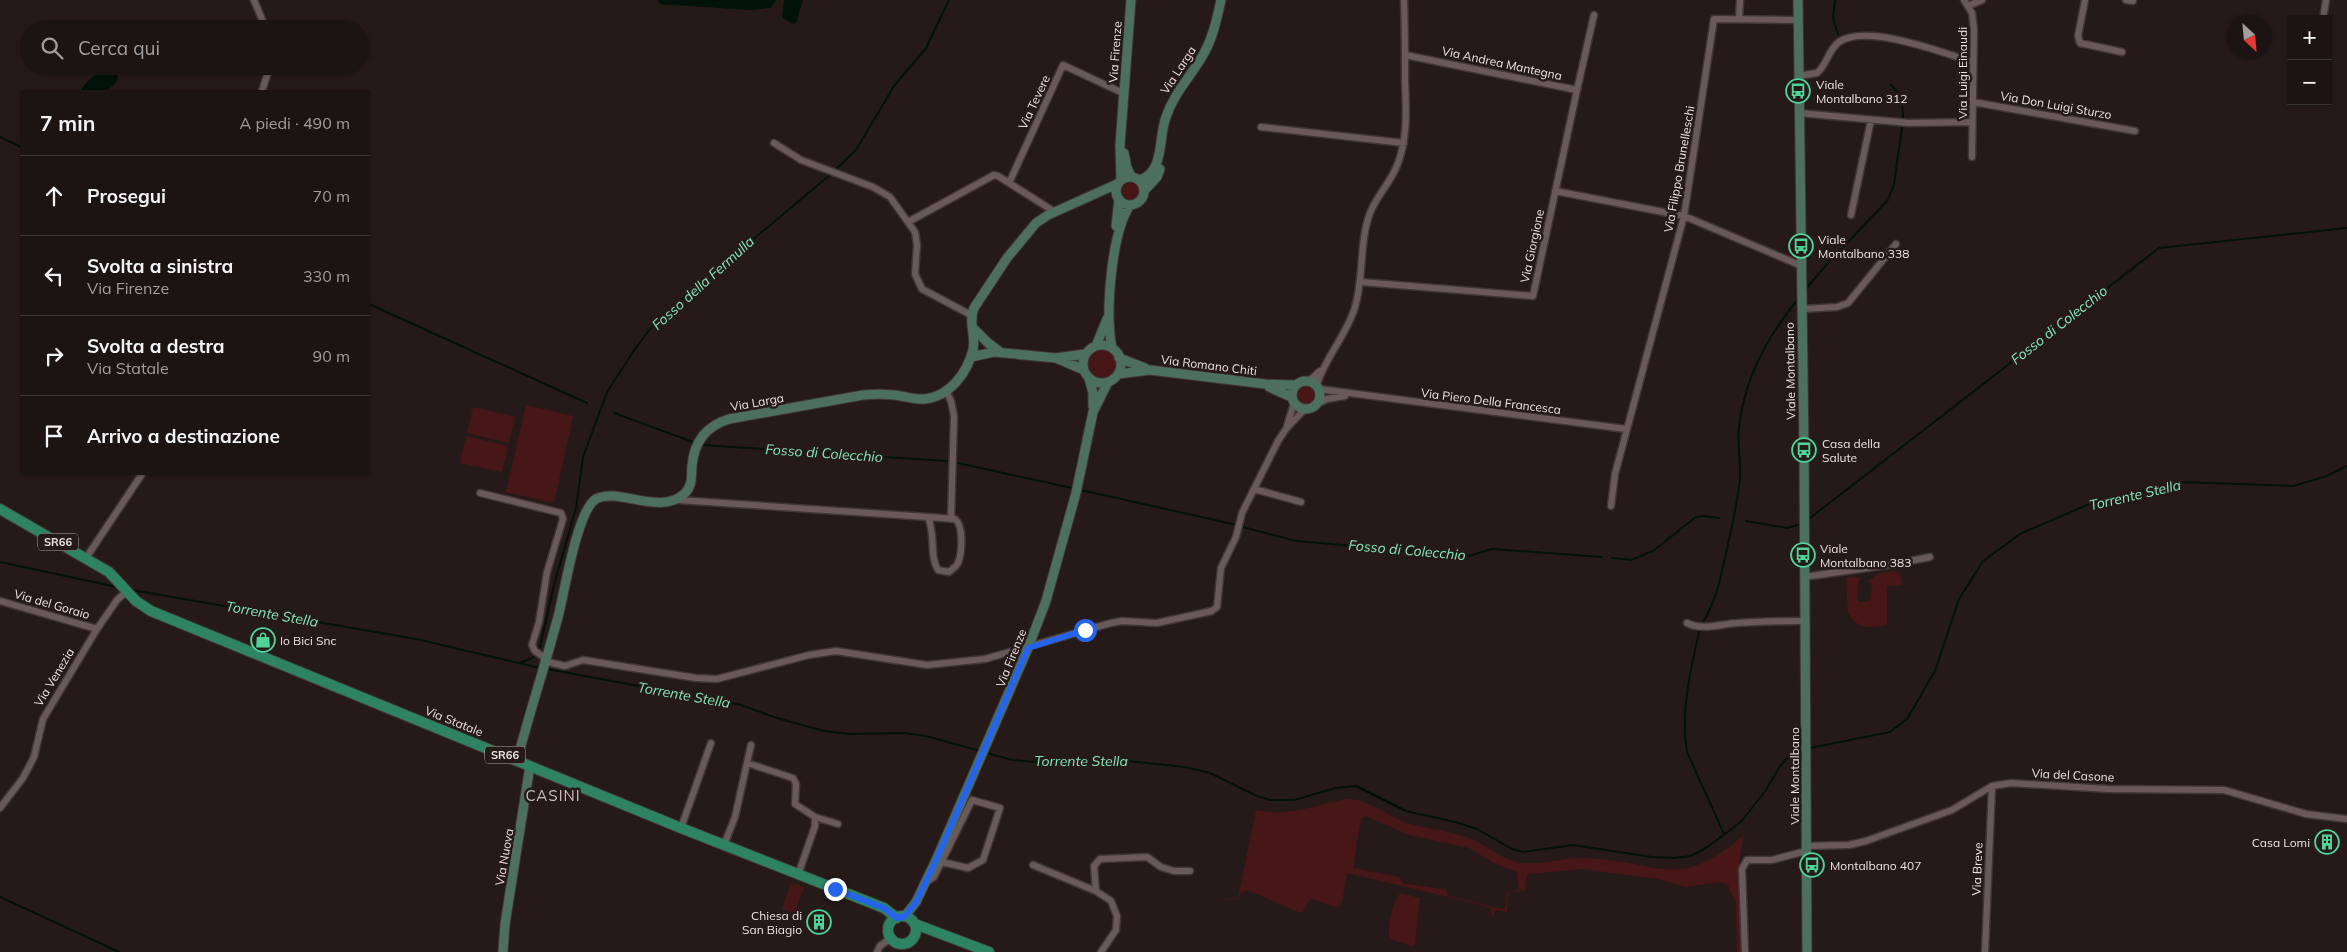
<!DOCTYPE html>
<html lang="it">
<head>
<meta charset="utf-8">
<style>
  body { margin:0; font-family:Mulish,sans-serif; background:#292121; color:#f1f3f6 }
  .controls { position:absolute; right:15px; top:15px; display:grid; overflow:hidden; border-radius:0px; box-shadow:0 1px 4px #0004 }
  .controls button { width:45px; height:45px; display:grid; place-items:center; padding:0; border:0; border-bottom:1px solid #3a3333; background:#1c1413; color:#f1f3f6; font:25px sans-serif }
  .compass { position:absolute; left:2227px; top:15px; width:45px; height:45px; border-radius:50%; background:#1c1413; box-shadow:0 1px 4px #0004; rotate:154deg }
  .stop { position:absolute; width:15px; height:15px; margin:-11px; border:4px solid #2563eb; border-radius:50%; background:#fff }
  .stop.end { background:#2563eb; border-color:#fff; box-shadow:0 1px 5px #0008 }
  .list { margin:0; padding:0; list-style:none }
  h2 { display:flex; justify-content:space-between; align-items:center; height:65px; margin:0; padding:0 20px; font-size:21px }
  h2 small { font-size:16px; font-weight:400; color:#a09ea0 }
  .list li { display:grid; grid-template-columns:32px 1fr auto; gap:15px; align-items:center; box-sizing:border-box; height:80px; padding:0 20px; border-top:1px solid #3a3333 }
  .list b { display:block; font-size:19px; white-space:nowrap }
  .list p { margin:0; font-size:16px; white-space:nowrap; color:#a09ea0 }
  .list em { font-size:16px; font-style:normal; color:#a09ea0 }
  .icon { flex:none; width:28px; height:28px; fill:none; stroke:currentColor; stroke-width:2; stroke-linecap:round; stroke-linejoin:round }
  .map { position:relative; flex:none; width:2347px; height:952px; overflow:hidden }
  .search { position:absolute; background:#1c1413; box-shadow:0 1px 4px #0004; left:20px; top:20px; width:350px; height:55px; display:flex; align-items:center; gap:12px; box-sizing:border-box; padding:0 18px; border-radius:28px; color:#a09ea0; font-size:19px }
  .panel { position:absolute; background:#1c1413; box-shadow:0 1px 4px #0004; left:20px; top:90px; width:350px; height:385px; border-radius:0px }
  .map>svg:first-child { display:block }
</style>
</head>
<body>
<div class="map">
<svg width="2347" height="952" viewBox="0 0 2347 952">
  <rect width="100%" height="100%" fill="#261a19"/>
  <path fill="#461716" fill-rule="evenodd" d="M1122 191a9 9 0 1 1 18 0a9 9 0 1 1-18 0Z
    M1088 364a14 14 0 1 1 28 0a14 14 0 1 1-28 0Z
    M1297 395a9 9 0 1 1 18 0a9 9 0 1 1-18 0Z
    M526,405L573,416L554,503L506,492Z
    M473,407L515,417L509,443L467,433Z
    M466,436L508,446L502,472L460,463Z
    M1893,571L1900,573L1903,586H1887V625C1870,628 1858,630 1848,613L1846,578L1860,577L1858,585V602L1870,601L1872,584L1869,581L1877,574Z
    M1348,799C1369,800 1385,814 1404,822C1424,829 1446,830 1466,837C1482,842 1494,854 1510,860C1534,869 1560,857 1585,858C1660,861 1677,893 1744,835L1739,862L1743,952H1737L1736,902L1731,894L1728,884L1719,882L1686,887L1658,879L1584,869L1527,874L1525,891L1509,892L1507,912L1496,910L1492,916V911L1486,906L1351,874H1347L1342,902L1338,908L1312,899L1308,901L1302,913L1298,912L1247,890L1241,893L1238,899L1202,901L1199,945L1200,950L1208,952L1200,950L1199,945L1202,901L1238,898L1256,810C1288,818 1317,804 1348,799ZM1365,816L1410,835L1469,848L1498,865L1517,872L1519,890L1507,892L1505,907L1502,909L1448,896L1446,890L1403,883L1399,877L1353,868L1361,819Z
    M791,883L804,887L795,913L782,909Z
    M1400,893L1420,898L1415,944L1412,946L1390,939L1389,937C1389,920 1391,908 1400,893Z"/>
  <path fill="#001209" d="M658,0H776L771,8L750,10L660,4Z
    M784,0H803L796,23L793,24L782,18Z
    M116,71L118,76L116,83L106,91H80C91,76 96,72 116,71Z"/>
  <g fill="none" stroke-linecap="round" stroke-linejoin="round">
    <path stroke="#001209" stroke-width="2" d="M1835,0L1833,18L1838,34
      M1891,85L1902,97L1903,118
      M0,137L21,147
      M834,171L856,150L894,86L926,48L949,0
      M1805,290L1827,264L1888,200L1894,184L1902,127
      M369,304L587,403
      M614,413L693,442
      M702,445L947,461
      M958,463L1072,488
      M1081,490L1237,525
      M1810,518L2159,248L2347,228
      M1746,521L1787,528L1798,525
      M1243,527L1296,541L1469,556L1492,549L1602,557
      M1612,558L1631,560L1653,551L1696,517L1702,516L1719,518
      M0,562L117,587
      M132,590L416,639L540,668
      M1702,624C1718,596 1720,579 1727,549C1732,525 1738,502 1740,477C1741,461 1737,444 1739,428C1744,379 1769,334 1799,298
      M1700,628C1691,668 1680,711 1687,752L1724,834
      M539,651L554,585L576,508L583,457L607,392L635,349L656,321L831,174
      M519,663L528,660L537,655
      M547,669L741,705L777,718L824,731L851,734L905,733L926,736L980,751
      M1810,748L1890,732L1907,719L1935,671L1959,599L1983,561L2020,534L2094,502L2179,482L2293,486L2327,476L2347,466
      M987,753L1012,760L1060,764L1110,759L1184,767L1210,773L1257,796L1270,800H1294L1336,788L1356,786L1406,811L1455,822L1477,829L1512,849L1523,852L1573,845L1652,857L1675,858L1691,856L1706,848L1741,822L1766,790L1780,766L1786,759L1803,750
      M0,897L119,952"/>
    <g stroke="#403636" stroke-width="9">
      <path id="street" d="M254,0L266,29
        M1964,0L1972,13L1974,30L1972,157
        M2085,0L2078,36L2080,43L2122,52
        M2126,0L2133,1
        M1968,6L1982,0
        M1739,19L1740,0
        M2323,19L2326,0
        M1405,55L1577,90L1594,15
        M1798,76L1817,73C1827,65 1828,50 1839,42C1867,23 1943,53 1973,62
        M262,91L270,66
        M1973,102L2135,131
        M1799,113L1909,123L1972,122
        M1261,127L1404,143
        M774,143L801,160L873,187L890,197L915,232L917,245L915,274L922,289L971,315
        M1009,183L1063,65L1125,94
        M1555,191L1684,216L1802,266
        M1851,215L1871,120
        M908,222L994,175L998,176L1055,212
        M1361,282L1533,296L1577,90
        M1802,309L1837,307L1848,303L1896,244
        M1309,381L1320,371
        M1317,385C1325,357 1347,335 1355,307C1364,277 1359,243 1370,213C1377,195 1392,181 1398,163C1408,137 1406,108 1405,80C1405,53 1405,27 1404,0
        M1319,389L1626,429
        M946,391L951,401L954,416L951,519
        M1317,404L1327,399L1345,396
        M1287,426L1294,403
        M1254,489L1301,502
        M480,493L561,513L563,519L547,572L539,622L532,645L535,651L545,658
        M678,500L928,517L955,519C964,526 962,553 958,563C956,567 952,569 949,572L938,570C929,555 936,537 928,517
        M1611,506L1615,474L1684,216L1714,19L1797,20
        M86,558L142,474
        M1804,577L1895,564L1930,557
        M0,601L97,629
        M1687,623C1702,631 1721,624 1737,623C1759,621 1782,621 1804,621
        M544,661L565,666L583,660L696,678L717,679L809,655L836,651L927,665L985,659L1111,623L1122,621L1157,623L1212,611L1217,607L1221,568L1236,537L1242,513L1278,441L1286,429L1305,409
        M747,763L793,778L796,784L795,804L815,817V826L798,875
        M0,808L23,778L34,757L43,719L97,629L117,600L127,591
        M815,817L838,824
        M681,828L711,743
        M724,845L735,817L751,745
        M1806,846L1849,845L1866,841L1952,810L1992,786L2011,783L2108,789L2224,790L2306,814L2347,819
        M1033,865L1096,891L1111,901L1117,916L1116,930L1101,952
        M926,882L934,877L972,800L1000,808L983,860L968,868L942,862
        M1096,891L1094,866L1100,859L1147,857L1161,867L1174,871H1190
        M877,952L880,946L891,938
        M1745,952L1742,869L1747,860H1772L1806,851
        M1985,952L1992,786"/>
    </g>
    <g stroke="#403636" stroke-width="11">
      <path id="secondary" d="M1798,0L1804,450L1807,952
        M1124,153L1127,168L1131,176
        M1116 191a14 14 0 1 1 28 0a14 14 0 1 1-28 0Z
        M1121,180L1120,145L1131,0
        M1140,180C1165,171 1158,138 1166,117C1174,93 1191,76 1203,55C1213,38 1217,18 1221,0
        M1145,190L1157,177L1160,169
        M1116,226L1119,199
        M972,327L988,343L999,351
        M1083 364a19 19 0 1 1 38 0a19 19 0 1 1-38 0Z
        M1096,346L1107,319
        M1112,348C1105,314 1111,234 1130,205
        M971,357L994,352L1056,358L1085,354
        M1056,358L1084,370
        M1119,358L1145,368
        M1118,374L1150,370L1265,384L1295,385
        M1089,378L1093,393V406
        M1292 395a14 14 0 1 1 28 0a14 14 0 1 1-28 0Z
        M1269,387L1291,397
        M517,760C530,712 545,665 558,617C564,595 577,510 596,499C618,487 660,516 684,494C693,486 691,477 692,466C694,442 706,426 729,419L863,395C874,394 884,394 894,395C904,396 915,400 925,399C950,396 967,373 973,350C976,335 968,322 974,308L1007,258L1036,223L1048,215L1117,184
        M905,916L916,902L937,858L1028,648L1046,601L1076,493L1093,412L1108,382
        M503,952L505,924L530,766"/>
    </g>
    <g stroke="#403636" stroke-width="12">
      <path id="primary" d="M0,509L109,572L136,601L151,611L681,828L884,908L897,918
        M888 930a14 14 0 1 1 28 0a14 14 0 1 1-28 0Z
        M915,924L989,952"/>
    </g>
    <use href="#street" stroke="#695a59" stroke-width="6"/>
    <use href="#secondary" stroke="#4c6f5e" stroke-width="9"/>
    <use href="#primary" stroke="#2e8364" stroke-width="10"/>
  </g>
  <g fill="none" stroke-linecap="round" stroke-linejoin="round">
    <path stroke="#2563eb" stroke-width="6" d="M835,889L884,908L897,918L905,916L916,902L937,858L1028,648L1085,630"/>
  </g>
  <defs>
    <g id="bus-ring" transform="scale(1.25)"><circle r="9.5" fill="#261a19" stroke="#4fd399" stroke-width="1.5"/><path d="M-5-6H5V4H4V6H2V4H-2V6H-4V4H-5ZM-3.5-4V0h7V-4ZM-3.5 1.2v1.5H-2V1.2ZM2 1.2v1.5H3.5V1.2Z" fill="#4fd399"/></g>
    <g id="shop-ring" transform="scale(1.25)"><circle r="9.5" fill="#261a19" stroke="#4fd399" stroke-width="1.5"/><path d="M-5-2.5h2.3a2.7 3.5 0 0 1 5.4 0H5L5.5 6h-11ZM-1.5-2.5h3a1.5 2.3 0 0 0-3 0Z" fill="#4fd399"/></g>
    <g id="building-ring" transform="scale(1.25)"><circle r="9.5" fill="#261a19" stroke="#4fd399" stroke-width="1.5"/><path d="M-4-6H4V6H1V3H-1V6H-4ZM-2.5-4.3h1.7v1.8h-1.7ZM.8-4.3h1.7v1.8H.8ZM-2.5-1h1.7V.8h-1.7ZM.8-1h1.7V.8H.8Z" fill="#4fd399"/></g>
  </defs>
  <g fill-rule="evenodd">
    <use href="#bus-ring" x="1798" y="91"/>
    <use href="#bus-ring" x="1801" y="246"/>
    <use href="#bus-ring" x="1804" y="450"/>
    <use href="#bus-ring" x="1803" y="555"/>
    <use href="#shop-ring" x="263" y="640"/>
    <use href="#building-ring" x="2327" y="842"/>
    <use href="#bus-ring" x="1812" y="865"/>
    <use href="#building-ring" x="819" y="922"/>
  </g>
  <g text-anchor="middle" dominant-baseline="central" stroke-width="5" stroke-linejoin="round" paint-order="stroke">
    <g fill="#261a19" stroke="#b1a7a6" stroke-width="1">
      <rect x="38" y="533.5" width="40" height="17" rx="4"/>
      <rect x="485" y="746.5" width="40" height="17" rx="4"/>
    </g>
    <g font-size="11" font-weight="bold" fill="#ece3e2">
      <text x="58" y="542">SR66</text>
      <text x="505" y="755">SR66</text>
    </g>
    <g font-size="12" fill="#ece3e2" stroke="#261a19">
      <text transform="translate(1115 52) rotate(-86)">Via Firenze</text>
      <text transform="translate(1502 63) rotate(12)">Via Andrea Mantegna</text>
      <text transform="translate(1178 70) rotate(-57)">Via Larga</text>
      <text transform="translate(1962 73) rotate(-90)">Via Luigi Einaudi</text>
      <text transform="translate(1034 102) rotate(-65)">Via Tevere</text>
      <text transform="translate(2056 105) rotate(10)">Via Don Luigi Sturzo</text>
      <text transform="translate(1679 169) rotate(-80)">Via Filippo Brunelleschi</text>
      <text transform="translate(1532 246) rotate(-78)">Via Giorgione</text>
      <text transform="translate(1209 365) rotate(7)">Via Romano Chiti</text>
      <text transform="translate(1790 371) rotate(-91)">Viale Montalbano</text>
      <text transform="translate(1491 401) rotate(7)">Via Piero Della Francesca</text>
      <text transform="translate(757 402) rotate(-10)">Via Larga</text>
      <text transform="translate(52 604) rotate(16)">Via del Goraio</text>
      <text transform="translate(1011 658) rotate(-68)">Via Firenze</text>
      <text transform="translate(54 677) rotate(-59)">Via Venezia</text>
      <text transform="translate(454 721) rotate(22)">Via Statale</text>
      <text transform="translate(2073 775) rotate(3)">Via del Casone</text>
      <text transform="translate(1794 776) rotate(-90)">Viale Montalbano</text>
      <text transform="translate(504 857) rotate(-80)">Via Nuova</text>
      <text transform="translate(1977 869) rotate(-88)">Via Breve</text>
    </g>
    <g font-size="12" fill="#ece3e2" stroke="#261a19" text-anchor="start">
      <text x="1816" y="84">Viale<tspan x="1816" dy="14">Montalbano 312</tspan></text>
      <text x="1818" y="239">Viale<tspan x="1818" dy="14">Montalbano 338</tspan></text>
      <text x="1822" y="443">Casa della<tspan x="1822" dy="14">Salute</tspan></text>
      <text x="1820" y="548">Viale<tspan x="1820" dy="14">Montalbano 383</tspan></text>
      <text x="280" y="640">Io Bici Snc</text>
      <text x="2310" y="842" text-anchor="end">Casa Lomi</text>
      <text x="1830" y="865">Montalbano 407</text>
      <text x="802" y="915" text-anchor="end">Chiesa di<tspan x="802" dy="14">San Biagio</tspan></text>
    </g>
    <g font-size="14" font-style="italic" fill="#83e7b6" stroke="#261a19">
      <text transform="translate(703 283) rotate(-42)">Fosso della Fermulla</text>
      <text transform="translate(2059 325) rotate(-38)">Fosso di Colecchio</text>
      <text transform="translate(824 453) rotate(4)">Fosso di Colecchio</text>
      <text transform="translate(2135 495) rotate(-13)">Torrente Stella</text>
      <text transform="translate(1407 550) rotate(5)">Fosso di Colecchio</text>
      <text transform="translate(272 614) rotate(10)">Torrente Stella</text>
      <text transform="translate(684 695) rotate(10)">Torrente Stella</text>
      <text x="1081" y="761">Torrente Stella</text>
    </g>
    <g font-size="15" letter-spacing="1" fill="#d0bfbe" stroke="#261a19">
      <text x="553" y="795">CASINI</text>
    </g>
  </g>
</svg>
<div class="controls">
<button>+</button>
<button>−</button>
</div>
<svg class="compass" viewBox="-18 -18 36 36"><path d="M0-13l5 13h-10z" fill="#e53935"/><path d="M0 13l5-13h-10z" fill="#a09ea0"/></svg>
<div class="stop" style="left:1085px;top:630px"></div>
<div class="stop end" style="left:835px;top:889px"></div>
<div class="search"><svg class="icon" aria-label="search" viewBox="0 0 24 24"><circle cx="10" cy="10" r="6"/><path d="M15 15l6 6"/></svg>Cerca qui</div>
<section class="panel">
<h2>7 min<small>A piedi · 490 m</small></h2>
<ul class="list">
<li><svg class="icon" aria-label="ahead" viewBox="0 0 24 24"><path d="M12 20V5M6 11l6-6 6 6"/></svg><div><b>Prosegui</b></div><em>70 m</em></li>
<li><svg class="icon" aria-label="left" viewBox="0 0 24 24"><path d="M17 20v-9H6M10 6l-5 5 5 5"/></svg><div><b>Svolta a sinistra</b><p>Via Firenze</p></div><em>330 m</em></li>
<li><svg class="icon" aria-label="right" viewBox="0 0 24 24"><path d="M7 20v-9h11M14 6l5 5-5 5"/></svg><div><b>Svolta a destra</b><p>Via Statale</p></div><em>90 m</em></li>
<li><svg class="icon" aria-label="arrive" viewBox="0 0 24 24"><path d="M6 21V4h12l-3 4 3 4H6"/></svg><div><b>Arrivo a destinazione</b></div></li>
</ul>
</section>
</div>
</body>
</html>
